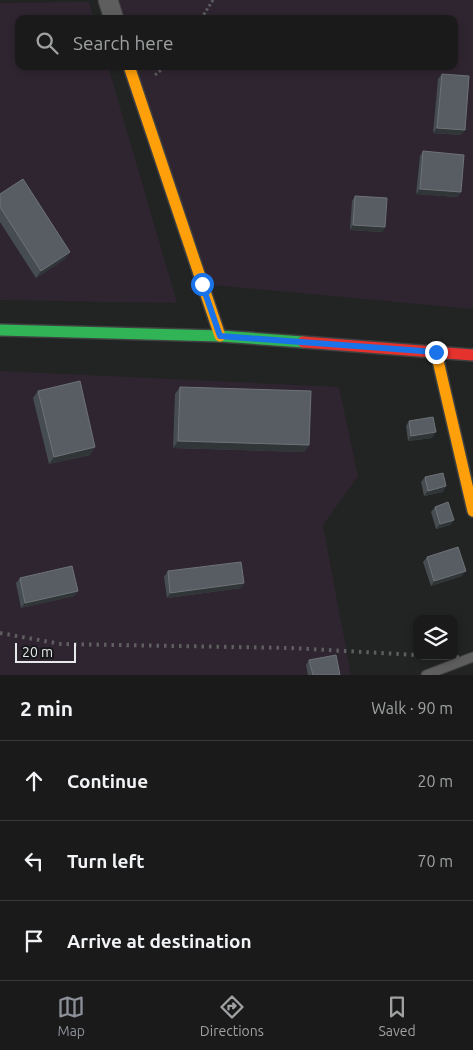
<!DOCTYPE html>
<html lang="en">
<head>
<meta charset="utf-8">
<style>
  body { margin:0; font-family:Ubuntu,sans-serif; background:#272727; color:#f1f3f6 }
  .controls { position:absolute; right:15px; bottom:15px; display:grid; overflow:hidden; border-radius:10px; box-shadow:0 2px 8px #0003 }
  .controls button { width:45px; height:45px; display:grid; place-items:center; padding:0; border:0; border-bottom:1px solid #383839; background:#1a1a1a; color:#f1f3f6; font:25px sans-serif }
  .scale { position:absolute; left:15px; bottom:12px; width:61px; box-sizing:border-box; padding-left:5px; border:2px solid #e7e8ea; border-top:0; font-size:14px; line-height:18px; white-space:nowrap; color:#e7e8ea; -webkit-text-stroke:4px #17191b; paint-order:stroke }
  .stop { position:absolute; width:15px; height:15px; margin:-11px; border:4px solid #1a73e8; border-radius:50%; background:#fff }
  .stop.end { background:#1a73e8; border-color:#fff; box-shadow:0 1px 5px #0008 }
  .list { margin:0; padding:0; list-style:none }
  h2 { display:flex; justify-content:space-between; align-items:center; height:65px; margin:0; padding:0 20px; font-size:21px }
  h2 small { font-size:16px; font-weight:400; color:#9fa1a2 }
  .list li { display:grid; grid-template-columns:32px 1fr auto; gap:15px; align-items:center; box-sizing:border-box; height:80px; padding:0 20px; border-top:1px solid #383839 }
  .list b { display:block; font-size:19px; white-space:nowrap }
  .list em { font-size:16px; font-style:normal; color:#9fa1a2 }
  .icon { flex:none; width:28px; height:28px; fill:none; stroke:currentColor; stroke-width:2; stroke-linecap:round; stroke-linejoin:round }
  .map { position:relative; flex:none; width:473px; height:675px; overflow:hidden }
  .search { position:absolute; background:#1a1a1a; box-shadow:0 2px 8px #0003; left:15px; right:15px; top:15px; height:55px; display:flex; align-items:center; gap:12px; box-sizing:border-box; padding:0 18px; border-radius:10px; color:#9fa1a2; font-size:19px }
  .sheet { height:305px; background:#1a1a1a }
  nav { display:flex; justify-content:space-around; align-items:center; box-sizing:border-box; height:70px; border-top:1px solid #383839; background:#1a1a1a; font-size:14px; color:#9fa1a2 }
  nav a { display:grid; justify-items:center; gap:2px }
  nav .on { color:#8c9099 }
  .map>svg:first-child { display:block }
</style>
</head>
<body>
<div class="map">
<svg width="473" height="675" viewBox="0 0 473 675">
  <rect width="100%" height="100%" fill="#222323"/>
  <path fill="#2f2530" d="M108,0H473V309L202,284L129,66H454V19H114Z
    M89,2L94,19H19V66H108L177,303L0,300V3Z
    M0,371L339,387L358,476L323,525L351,675H0Z"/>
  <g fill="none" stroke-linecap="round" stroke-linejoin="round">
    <g stroke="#3f4041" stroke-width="11">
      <path id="lane" d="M426,675L473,657"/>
    </g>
    <g stroke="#3f4041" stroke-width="21">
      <path id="street" d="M108,0L114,19"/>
    </g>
    <g stroke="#3f4041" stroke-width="14">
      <path id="fast" d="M0,330L220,336L303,342"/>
    </g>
    <g stroke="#3f4041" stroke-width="14">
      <path id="slow" d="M129,66L220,336
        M436,352L473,511"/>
    </g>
    <g stroke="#3f4041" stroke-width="14">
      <path id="jam" d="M303,342L473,355"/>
    </g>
    <path stroke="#5b5c5d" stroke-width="3" stroke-dasharray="2.5 2.5" stroke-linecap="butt" d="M201,19L213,0
      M155,75L166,66"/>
    <use href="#lane" stroke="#5e5e5e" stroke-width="9"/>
    <use href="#street" stroke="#5e5e5e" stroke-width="19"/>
    <use href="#fast" stroke="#30b455" stroke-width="11"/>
    <use href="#slow" stroke="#ff9f0a" stroke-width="11"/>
    <use href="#jam" stroke="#e5322d" stroke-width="11"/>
    <path stroke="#5e5e5f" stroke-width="4" stroke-dasharray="2.5 5" stroke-linecap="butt" d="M0,633L61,644L291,648L417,655
      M434,656L473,658"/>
  </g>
  <path fill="#454d51" d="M442,74L465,130L461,135L433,133L438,79Z
    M423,151L461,192L457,197L416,194L420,156Z
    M0,194L65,259L36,278L0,222Z
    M355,196L385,227L382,232L350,230L352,201Z
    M180,387L309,445L304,452L173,448L175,394Z
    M38,391L95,447L90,455L49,464L33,398Z
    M409,421L432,438L408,441L406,426Z
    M425,477L443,492L424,496L421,482Z
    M435,507L454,520L450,525L436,529L431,512Z
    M427,557L462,576L431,586L423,562Z
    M168,571L244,583L241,588L167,598L164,577Z
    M20,578L78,591L74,596L21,608L16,583Z
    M309,660L340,675H308L306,665Z"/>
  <path fill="#303538" d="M437,128L465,130L461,135L433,133Z
    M420,189L461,192L457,197L416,194Z
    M353,225L385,227L382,232L350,230Z
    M70,252L65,259L36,278L41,271Z
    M436,432L432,438L408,441L411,436Z
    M178,441L309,445L304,452L173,448Z
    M95,447L90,455L49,464L54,457Z
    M446,486L443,492L424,496L428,491Z
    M454,520L450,525L436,529L440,524Z
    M466,571L462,576L431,586L434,581Z
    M244,583L241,588L167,598L170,593Z
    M78,591L74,596L21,608L25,603Z"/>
  <path fill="#575d62" stroke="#6d7377" d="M442,74L469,76L465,130L437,128Z
    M423,151L464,155L461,192L420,189Z
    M23,179L70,252L41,271L0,207V194Z
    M355,196L387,198L385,227L353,225Z
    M80,381L95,447L54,457L38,391Z
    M180,387L311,391L309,445L178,441Z
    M433,417L436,432L411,436L409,421Z
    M443,473L446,486L428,491L425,477Z
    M448,502L454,520L440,524L435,507Z
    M458,547L466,571L434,581L427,557Z
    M241,562L244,583L170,593L168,571Z
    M72,566L78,591L25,603L20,578Z
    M336,655L340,675H313L309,660Z"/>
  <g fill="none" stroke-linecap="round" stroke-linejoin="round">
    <path stroke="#1a73e8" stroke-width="6" d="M202,284L220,336L436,352"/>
  </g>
</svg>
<div class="controls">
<button><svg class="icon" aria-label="layers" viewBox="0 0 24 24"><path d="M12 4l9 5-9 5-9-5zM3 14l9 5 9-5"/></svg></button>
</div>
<div class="scale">20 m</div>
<div class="stop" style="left:202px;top:284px"></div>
<div class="stop end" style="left:436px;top:352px"></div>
<div class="search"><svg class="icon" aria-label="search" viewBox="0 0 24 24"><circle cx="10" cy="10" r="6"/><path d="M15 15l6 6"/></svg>Search here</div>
</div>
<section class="sheet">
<h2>2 min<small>Walk · 90 m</small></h2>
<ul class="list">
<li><svg class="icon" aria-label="ahead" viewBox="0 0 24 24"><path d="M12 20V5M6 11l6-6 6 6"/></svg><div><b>Continue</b></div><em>20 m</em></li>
<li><svg class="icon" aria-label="left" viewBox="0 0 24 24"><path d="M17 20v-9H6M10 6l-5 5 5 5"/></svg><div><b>Turn left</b></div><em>70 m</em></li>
<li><svg class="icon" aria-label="arrive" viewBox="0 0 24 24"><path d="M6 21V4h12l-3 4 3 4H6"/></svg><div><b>Arrive at destination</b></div></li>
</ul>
</section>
<nav>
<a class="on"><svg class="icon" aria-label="map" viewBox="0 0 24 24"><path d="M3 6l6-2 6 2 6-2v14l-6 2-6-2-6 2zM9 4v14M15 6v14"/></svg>Map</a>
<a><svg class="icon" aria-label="directions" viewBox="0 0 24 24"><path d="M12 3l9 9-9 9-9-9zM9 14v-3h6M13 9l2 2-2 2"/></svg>Directions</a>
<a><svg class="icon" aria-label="saved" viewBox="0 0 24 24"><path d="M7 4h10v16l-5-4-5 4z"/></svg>Saved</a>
</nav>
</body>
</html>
